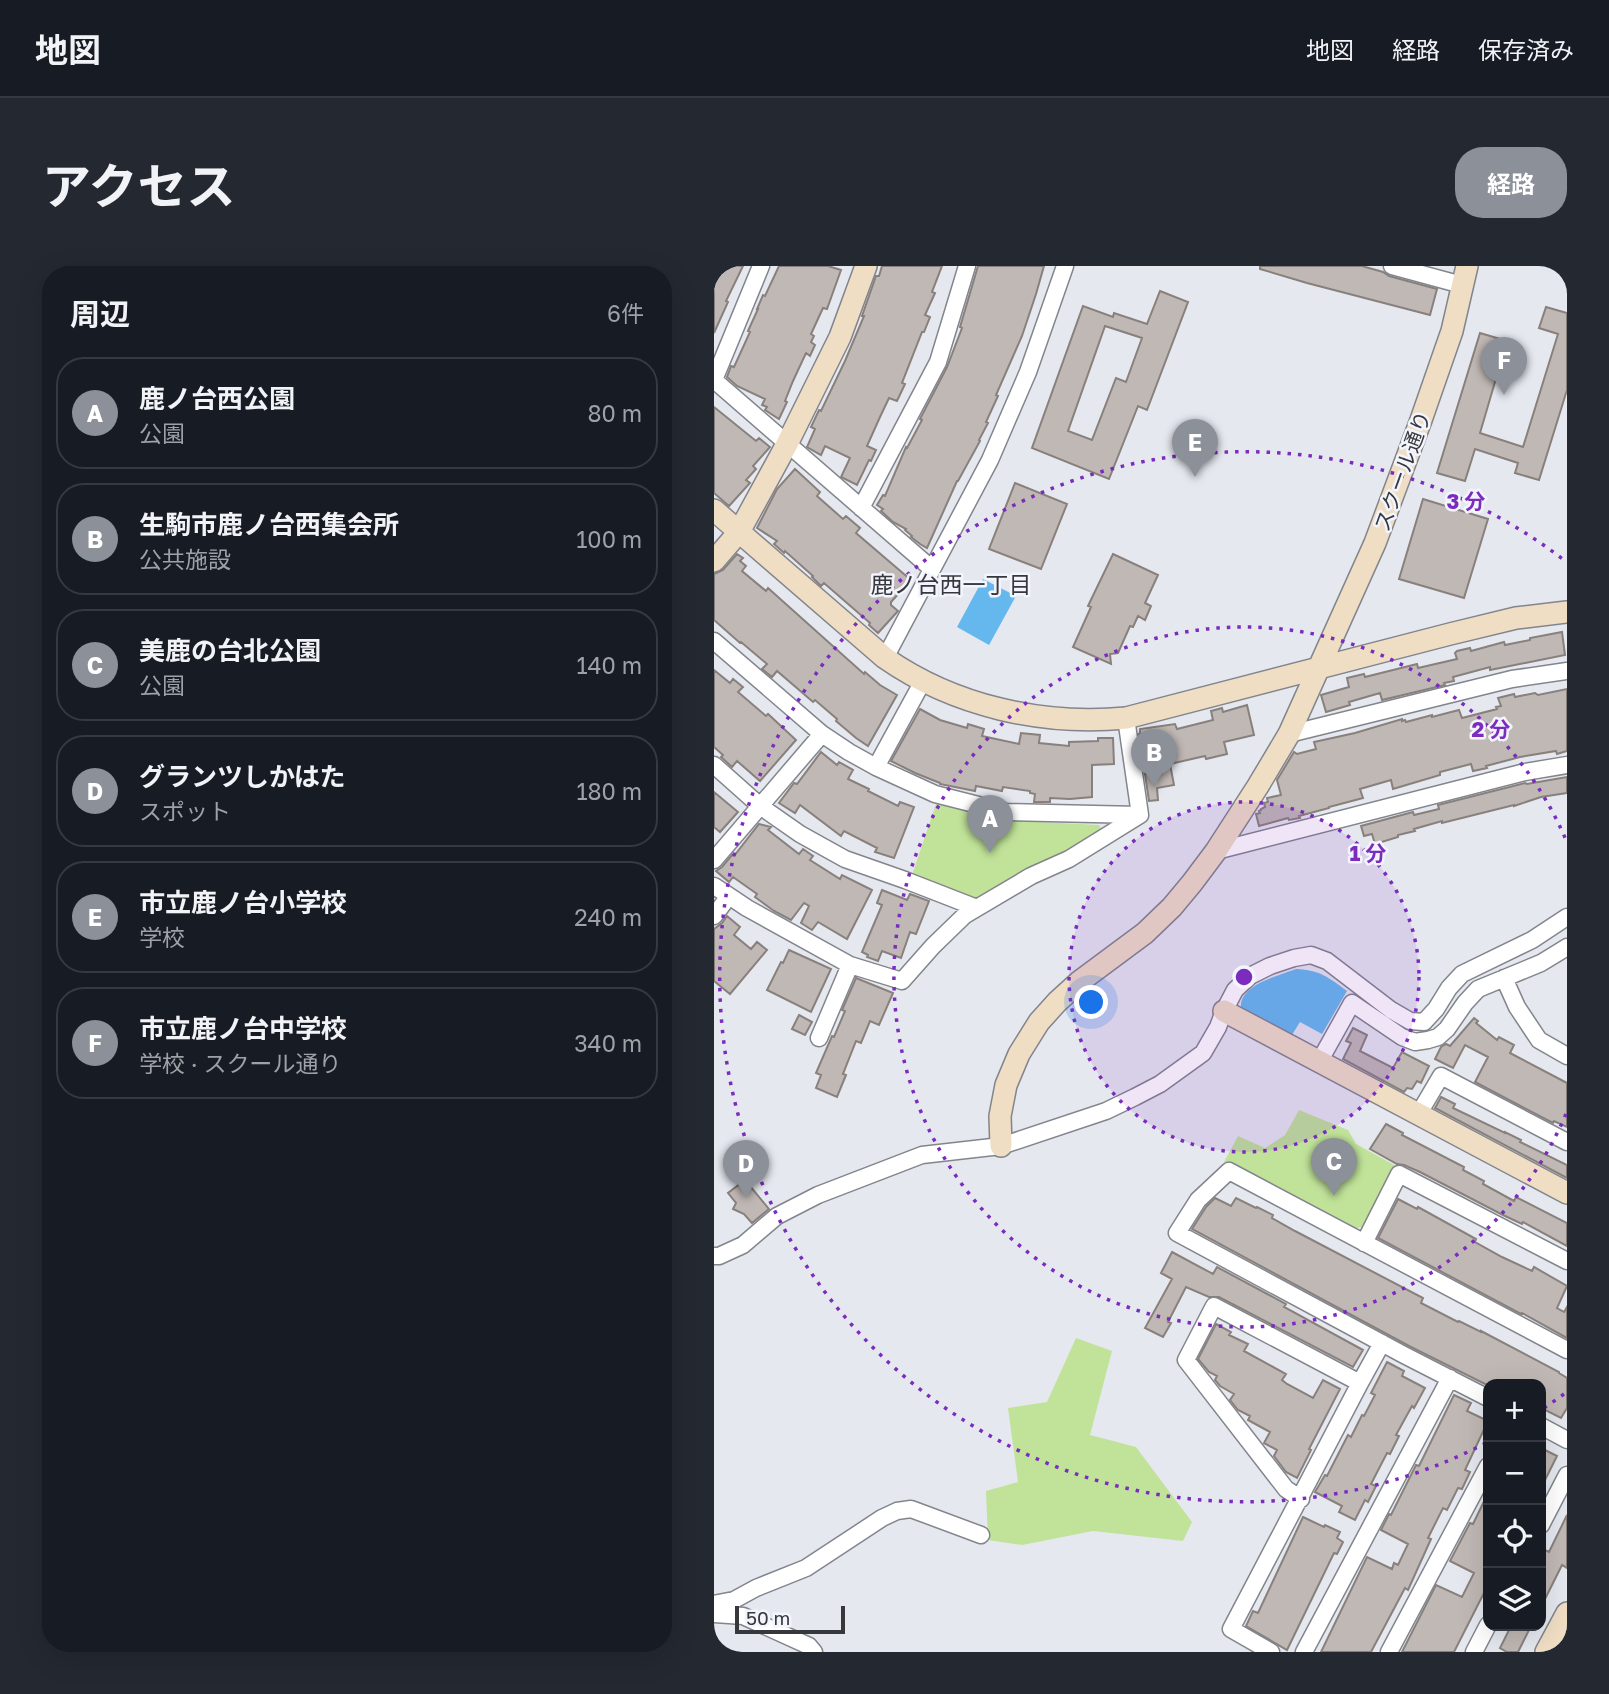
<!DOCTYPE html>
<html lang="ja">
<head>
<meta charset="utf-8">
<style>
  body { margin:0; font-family:"Golos Text","Noto Sans JP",sans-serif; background:#242831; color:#f1f3f6 }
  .controls { position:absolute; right:21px; bottom:21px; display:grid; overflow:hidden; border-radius:14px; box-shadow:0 7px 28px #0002 }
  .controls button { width:63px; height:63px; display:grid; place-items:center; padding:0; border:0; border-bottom:2px solid #363941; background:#171b24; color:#f1f3f6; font:35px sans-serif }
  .scale { position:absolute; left:21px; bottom:18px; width:110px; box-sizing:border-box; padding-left:7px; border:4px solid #37383b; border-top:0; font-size:19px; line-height:24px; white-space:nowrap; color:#37383b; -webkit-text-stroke:5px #f2f5fd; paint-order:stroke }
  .you { position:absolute; left:378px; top:737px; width:24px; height:24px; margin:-18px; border:5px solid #fff; border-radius:50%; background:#1a73e8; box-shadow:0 0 0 10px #1a73e833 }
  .badge { display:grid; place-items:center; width:46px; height:46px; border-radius:50%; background:#8c9099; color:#fff; font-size:23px; font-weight:700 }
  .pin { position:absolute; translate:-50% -58px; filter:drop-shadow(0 2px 4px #0008) }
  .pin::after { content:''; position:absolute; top:37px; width:24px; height:21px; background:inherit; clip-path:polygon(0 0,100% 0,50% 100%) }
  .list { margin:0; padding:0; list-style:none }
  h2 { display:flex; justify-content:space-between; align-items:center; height:91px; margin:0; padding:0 28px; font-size:30px }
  h2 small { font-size:23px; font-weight:400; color:#9ea1a6 }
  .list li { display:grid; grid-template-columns:46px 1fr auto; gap:21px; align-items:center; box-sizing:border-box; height:112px; margin:0 14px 14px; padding:0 14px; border:2px solid #363941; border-radius:28px }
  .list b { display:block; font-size:26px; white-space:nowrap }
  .list p { margin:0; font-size:23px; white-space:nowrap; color:#9ea1a6 }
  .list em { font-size:23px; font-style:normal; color:#9ea1a6 }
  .icon { flex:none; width:38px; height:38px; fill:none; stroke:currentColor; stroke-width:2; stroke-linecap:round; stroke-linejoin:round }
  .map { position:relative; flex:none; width:853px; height:1386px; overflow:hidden; border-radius:28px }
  header { display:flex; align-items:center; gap:42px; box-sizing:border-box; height:98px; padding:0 35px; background:#171b24; border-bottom:2px solid #363941 }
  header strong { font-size:33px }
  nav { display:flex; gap:38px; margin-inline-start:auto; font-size:24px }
  .intro { display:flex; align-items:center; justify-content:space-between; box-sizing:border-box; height:168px; padding:0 42px }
  h1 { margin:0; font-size:49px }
  .button { padding:18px 32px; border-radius:28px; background:#8c9099; color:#fff; font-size:24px; font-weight:700 }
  main { display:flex; gap:42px; padding:0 42px }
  aside { flex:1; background:#171b24; border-radius:28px; box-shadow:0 7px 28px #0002 }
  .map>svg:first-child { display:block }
</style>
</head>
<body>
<header>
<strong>地図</strong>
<nav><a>地図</a><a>経路</a><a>保存済み</a></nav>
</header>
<div class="intro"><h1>アクセス</h1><a class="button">経路</a></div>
<main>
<aside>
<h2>周辺<small>6件</small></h2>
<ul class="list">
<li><span class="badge">A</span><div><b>鹿ノ台西公園</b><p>公園</p></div><em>80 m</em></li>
<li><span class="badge">B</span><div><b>生駒市鹿ノ台西集会所</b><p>公共施設</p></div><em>100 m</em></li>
<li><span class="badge">C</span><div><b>美鹿の台北公園</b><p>公園</p></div><em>140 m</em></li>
<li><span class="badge">D</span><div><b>グランツしかはた</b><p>スポット</p></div><em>180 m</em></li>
<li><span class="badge">E</span><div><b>市立鹿ノ台小学校</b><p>学校</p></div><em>240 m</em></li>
<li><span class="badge">F</span><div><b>市立鹿ノ台中学校</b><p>学校 · スクール通り</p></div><em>340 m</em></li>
</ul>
</aside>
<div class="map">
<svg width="853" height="1386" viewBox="0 0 853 1386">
  <rect width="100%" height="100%" fill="#e5e8ef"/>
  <path fill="#c0e399" d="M223,535L289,554L385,559L389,565L261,632L198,609Z
    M585,844L634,864L642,878L682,900L648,961L638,963L510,896L524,870L551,882L571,869Z
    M362,1072L398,1085L376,1169L422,1181L478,1256L469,1275L379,1265L308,1279L274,1274L272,1225L304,1216L294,1142L333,1136Z"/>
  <path fill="#65b8ed" d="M269,313L302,330L275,379L243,361Z
    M582,703C606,704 614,711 633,725L608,768L586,756L576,772L527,743C524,719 564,710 582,703Z"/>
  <path fill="#c0b8b4" stroke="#88807c" stroke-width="2" fill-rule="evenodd" d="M2,0H29L12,35L14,36L0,67V5Z
    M65,0H114L127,4L113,43L109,42L97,68L100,70L97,76L101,79L96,90L92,87L79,115L71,135L73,136L65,153L51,144L53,141L48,139L51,133L23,120L13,111L17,100L20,101L36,66L34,65L44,43H43L49,29L51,30Z
    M168,0H228L218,26L221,27L211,49L216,51L210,66H208L188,117L191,118L183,135L175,132L166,151L153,180L162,184L157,195L155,194L143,219L127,211L136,192L111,180L107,189L93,181L101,163L97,161L105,144L107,145L131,95L150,50H148L162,10H165Z
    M264,0H330L322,28L308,70L282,129L284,130L272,156L274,157L265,174L266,175L244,215H243L213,282L206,278L197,271L198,270L191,264L192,263L179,256L167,245L169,243L163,239L169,229L171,230L192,181L193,182L208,154L206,153L233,101L248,62L246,61Z
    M546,0H648L669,6L675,10L723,23L716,49L593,17L546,3Z
    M446,25L474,36L433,144L424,140L395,213L318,182L369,40L399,51L400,47L433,58ZM391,60L428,72L412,116L402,112L378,174L354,165Z
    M832,41L853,47V124L825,214L801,207L804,197L761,183L751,215L723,207L766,67L793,75L766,167L809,181L844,68L825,62Z
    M0,141L42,175L45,172L56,181L39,200L42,203L32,214L36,217L15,240L0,227Z
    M81,203L106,226L103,230L129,253L132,250L146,262L142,267L197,314L177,336V339L184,345L164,367L155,359L156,357L110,317L107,320L98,311L99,310L71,285L70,287L60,278L63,275L43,262L63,223Z
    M301,217L353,238L327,303L275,283Z
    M709,233L774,253L750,332L685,313Z
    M23,288L29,292L26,295L32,300L28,305L52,325L54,322L150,408L151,406L166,419L183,429L154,480L142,472L122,455L123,453L101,434L99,436L63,405L58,411L48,403L53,398L27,376L26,377L0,354V308L9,304Z
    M399,288L444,309L431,337L437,340L431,354L424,350L419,361L416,360L404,387L396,388L397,398L359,381L377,341L374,340Z
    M848,366L851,389L776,404V401L739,411L740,415L730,417L731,419L668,434L666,427L635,436L636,439L612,446L607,429L635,421L633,412L650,408L651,411L703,398L704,402L743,393L741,387L743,385L756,382L757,385L790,376L791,379L816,374V372Z
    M0,404L16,417L19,413L29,421L24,426L52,450L54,448L82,474L46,515L23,495L18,501L7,491L9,489L0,481Z
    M853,423V485L843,488L842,485L806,491L772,500L773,502L759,505L757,498L726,506V509L679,523L677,514L646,523L649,532L615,541V542L585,550L586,552L575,554L574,552L545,560L542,548L546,547L545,545L547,544V543L551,541L550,537L554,536L553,532L567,529L563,514L580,486L583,488L602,483L600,476L641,467L688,453V455L691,454L692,456L718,449V451L745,444L748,452L783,443L782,441L787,440L784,432L800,428L801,431L821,427L824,429Z
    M533,439L540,469L510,476L513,488L492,493L491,490L456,498L460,519L443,522L444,534L435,535L425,468H426V463L461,458L463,463L499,454L497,445L508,442L509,446Z
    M206,443L226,454L253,462L254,458L270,463L268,470L305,478L307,467L326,469L325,477L355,480V476L384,475V472H399L400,498L378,499V531L356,533L336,532V536H320L321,528L316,527V525L289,521L288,525L262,520L261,525L226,518V517L201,507L177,495Z
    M107,486L123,499L125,496L139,504L134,513L155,523L154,525L184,540L186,536L200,541L180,592L161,586L163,582L130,565L127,570L86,539L81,547L65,537L80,517L83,518Z
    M853,511V527L827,531L800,540V539L728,557V555L700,563L701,565L684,569V571L661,578L658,568L650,570L647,560L699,546L700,549L725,543L724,539L811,517L813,518Z
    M0,526L24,546L6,566L0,561Z
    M45,558L57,561L54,564L85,588L89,583L99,590L96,594L126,613L128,609L158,624L133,673L104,656L98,664L87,657L95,640L90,637L77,654L60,645L41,631L43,628L19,611L15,616L2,605L8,601L18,589L20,590Z
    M168,624L193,634L196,628L215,635L202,668L196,666L187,692L168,685L164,695L153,691L154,689L148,686L168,639L163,637Z
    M13,650L26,661L20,669L37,683L43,676L53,684L16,728L0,715V663L8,657Z
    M75,684L117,703L97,746L53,724L67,696L69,697Z
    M142,712L179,727L165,759L156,755L147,777L142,775L129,808L132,809L123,831L102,822L107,809L102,807L118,770L120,771L131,745L128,744Z
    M85,749L98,756L91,769L78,763Z
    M760,752L764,755L762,757L783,774L785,771L800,779L796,787L853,817V861L840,855L839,857L761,816L774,791L751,779L739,802L721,793L727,781L732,778L736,780Z
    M639,762L653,769L646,785L679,802L688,786L715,800L707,817L703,815L698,823L693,822L690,826L629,793L637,777L632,775Z
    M727,831L741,838L739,842L791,867V866L807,874L806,876L853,899V912L721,842Z
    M672,858L689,867L688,869L750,901L749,904L770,915L769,918L800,935L802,931L853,957V980L809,956L808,958L789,949L706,906L690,899L683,898L656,883Z
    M31,914L55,943L38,957L30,948L19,943L22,937L14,927Z
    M501,932L517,940L522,932L542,942L543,941L559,949L558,952L581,965L709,1032L707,1037L744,1056L745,1055L767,1066V1065L845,1106V1107L853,1112V1142L847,1152L827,1142V1118H771L695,1080L478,963L492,941Z
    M684,933L703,943L704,941L762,973L761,976L788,991L818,1005L820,1001L853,1020L843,1042L850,1046L853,1041V1072L808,1047L807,1048L664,972Z
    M458,986L499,1008L503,1001L572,1038L570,1041L649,1084L639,1101L505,1031H495L472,1021L454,1056L457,1057L449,1071L431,1062L458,1013L447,1007Z
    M502,1058L517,1066L515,1069L534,1078L530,1085L572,1108L568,1114L573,1118L599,1132L609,1114L626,1123L595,1183L597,1184L583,1212L572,1206L560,1190L563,1184L550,1177L556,1166L534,1154L536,1150L524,1144L516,1134L520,1128L506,1120L501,1114L503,1110L495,1106L484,1093Z
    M673,1096L690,1105L688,1110L711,1122L700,1142L698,1140L682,1169L685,1170L676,1188L673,1187L657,1218L662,1220L654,1236L651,1234L641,1254L625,1246L628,1240L601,1226L611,1209L613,1210L634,1169L637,1171L648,1149L650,1150L661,1129L657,1127Z
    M740,1129L757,1137L753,1145L774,1155L751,1204L756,1206L748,1223L744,1222L733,1244L729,1242L714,1272L717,1273L694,1324L691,1322L657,1386H607L653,1291L678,1303L680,1297L684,1299L694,1278L667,1264L675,1248L677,1249L702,1199L705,1200Z
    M827,1182L843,1190L827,1222Z
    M774,1227V1319L740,1386H688L722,1319L748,1331L760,1307L736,1295L756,1257L759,1258Z
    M853,1249V1302L848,1299L827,1341V1282L835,1286Z
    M589,1251L610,1261L611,1259L626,1266L623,1272L629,1276L623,1288L620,1287L573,1384L532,1360L539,1345L544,1347Z
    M797,1360H817L804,1386H793L786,1382Z"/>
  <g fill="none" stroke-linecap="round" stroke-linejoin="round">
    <g stroke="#82858c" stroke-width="19">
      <path id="street" d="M678,0L748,19
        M0,114L218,303
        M0,114L47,0
        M147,242L224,96L253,0
        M0,375L108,468L135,486L162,501L221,528L292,546L425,549
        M171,392L276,194L314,106L351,0
        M575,468L798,413L853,405
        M0,499L46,540L86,568L131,593L191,614L263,642
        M162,501L209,415
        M502,585L811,506L853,499
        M0,594L108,468
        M0,620L33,642L136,699L188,715L219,680L251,649L317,610L355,593L426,549L412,452
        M0,650L15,630
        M790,712L803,741L825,774L853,790
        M105,772L136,699
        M605,796L638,737L688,771L701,776L714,774L724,771L733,763L751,737L764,723L827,697L853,681
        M704,849L727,810L853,876
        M650,977L685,908L853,995
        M0,990H5L29,979L63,950L104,929L208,889L287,880L392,845L421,831L446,818L489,787L504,761L510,745L521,724L536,710L556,700L580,692L597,689L613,695L677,744L696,755L710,756L722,743L735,722L748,708L818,674L853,651
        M774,1132L690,1089L463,967L484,934L515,905L853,1084
        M827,1160L853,1174
        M587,1233L572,1223L472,1094L500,1040L646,1117
        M827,1259L853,1209
        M0,1338L20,1334L42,1322L92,1302L168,1252L183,1245L197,1243L267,1269
        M0,1348L29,1350L95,1380L100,1386
        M557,1386L517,1363L646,1117L668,1077
        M590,1386L736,1112
        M675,1386L774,1200
        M760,1386L774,1359"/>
    </g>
    <g stroke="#82858c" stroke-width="24">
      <path id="secondary" d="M0,244L171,392C240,440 328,460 412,452L736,368L802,352L853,346
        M0,295L25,266L73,178L126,71L152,0
        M510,745L853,927
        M287,880L286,850L292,819L305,788L325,756L343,736L365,716L431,667L458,641L478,617L502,585L544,520L575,468L661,277L707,154L738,65L753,0
        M832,1386L853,1347"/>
    </g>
    <use href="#street" stroke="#fff" stroke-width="16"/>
    <use href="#secondary" stroke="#efddc4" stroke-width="21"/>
  </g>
  <circle cx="530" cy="711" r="175" fill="#7b2cbf" fill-opacity=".12"/>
  <g fill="none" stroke="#7b2cbf" stroke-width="3.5" stroke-dasharray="3.5 7">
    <circle cx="530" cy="711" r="175"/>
    <path d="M852 848A350 350 0 1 1 852 574"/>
    <path d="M850 1128A525 525 0 0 1 827 1144M772 1177A525 525 0 1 1 850 294"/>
  </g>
  <g text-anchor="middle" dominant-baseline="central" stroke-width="5" stroke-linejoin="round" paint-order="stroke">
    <g font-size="21" fill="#37383b" stroke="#f2f5fd">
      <text transform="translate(688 205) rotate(-70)">スクール通り</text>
    </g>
    <g font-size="23" fill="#37383b" stroke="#f2f5fd">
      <text x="237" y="318">鹿ノ台西一丁目</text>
    </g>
  </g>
  <circle cx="530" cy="711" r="10" fill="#7b2cbf" stroke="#f2f5fd" stroke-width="3.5"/>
  <g font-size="21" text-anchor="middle" font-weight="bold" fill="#7b2cbf" stroke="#f2f5fd" stroke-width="5" stroke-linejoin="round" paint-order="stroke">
    <text x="752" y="243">3 分</text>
    <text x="777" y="471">2 分</text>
    <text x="654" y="595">1 分</text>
  </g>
</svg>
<div class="controls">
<button>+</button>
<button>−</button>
<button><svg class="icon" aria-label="locate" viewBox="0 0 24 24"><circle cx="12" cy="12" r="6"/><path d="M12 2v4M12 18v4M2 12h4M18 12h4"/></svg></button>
<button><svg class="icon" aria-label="layers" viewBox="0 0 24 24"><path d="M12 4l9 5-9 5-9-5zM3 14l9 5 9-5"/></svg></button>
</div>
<div class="scale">50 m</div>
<div class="you"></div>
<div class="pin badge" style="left:276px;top:587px">A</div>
<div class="pin badge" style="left:440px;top:521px">B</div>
<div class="pin badge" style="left:620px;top:930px">C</div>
<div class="pin badge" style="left:32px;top:932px">D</div>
<div class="pin badge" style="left:481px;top:211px">E</div>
<div class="pin badge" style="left:790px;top:129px">F</div>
</div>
</main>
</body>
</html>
